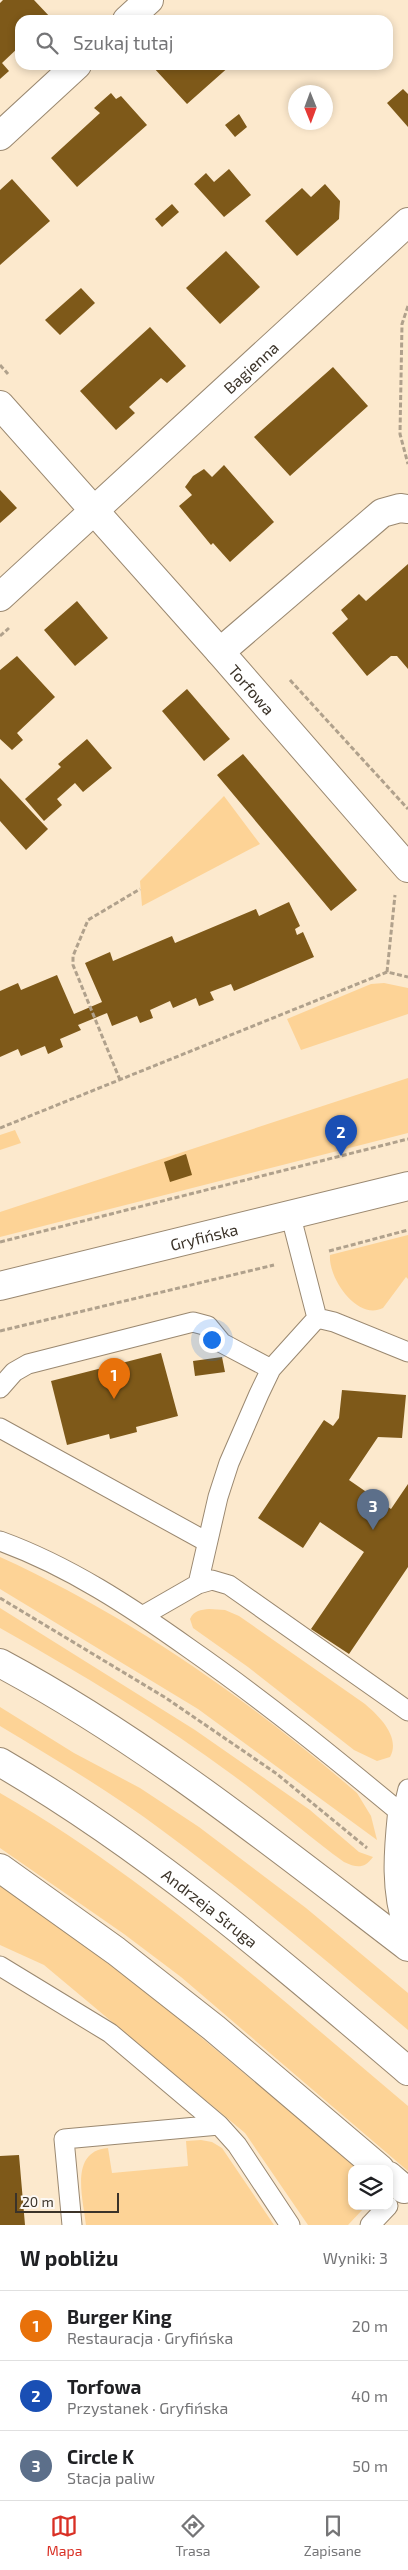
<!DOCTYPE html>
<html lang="pl">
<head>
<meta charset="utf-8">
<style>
  body { margin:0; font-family:"Exo 2",sans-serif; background:#f2f2f2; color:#202124 }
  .controls { position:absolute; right:15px; bottom:15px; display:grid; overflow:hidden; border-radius:10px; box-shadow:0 2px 8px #0003 }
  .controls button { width:45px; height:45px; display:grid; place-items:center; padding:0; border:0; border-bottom:1px solid #e0e0e0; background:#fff; color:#202124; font:25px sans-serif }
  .compass { position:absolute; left:288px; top:85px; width:45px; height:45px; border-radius:50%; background:#fff; box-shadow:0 2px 8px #0003; rotate:179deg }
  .scale { position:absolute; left:15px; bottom:12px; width:104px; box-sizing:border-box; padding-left:5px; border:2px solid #3b3329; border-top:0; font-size:14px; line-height:18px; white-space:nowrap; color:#3b3329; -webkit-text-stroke:4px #fcf8f3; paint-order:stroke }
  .you { position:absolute; left:211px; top:1339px; width:18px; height:18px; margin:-12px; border:4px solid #fff; border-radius:50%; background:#1a73e8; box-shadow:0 0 0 8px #1a73e833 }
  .badge { display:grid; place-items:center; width:32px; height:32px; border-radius:50%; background:#d93025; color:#fff; font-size:16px; font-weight:700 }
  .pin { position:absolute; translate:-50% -41px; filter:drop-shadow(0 1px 2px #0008) }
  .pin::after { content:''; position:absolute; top:26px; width:18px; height:15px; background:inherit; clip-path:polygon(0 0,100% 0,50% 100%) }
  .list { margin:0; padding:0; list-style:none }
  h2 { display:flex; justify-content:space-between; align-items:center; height:65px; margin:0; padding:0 20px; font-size:21px }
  h2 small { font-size:16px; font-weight:400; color:#757577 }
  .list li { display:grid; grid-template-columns:32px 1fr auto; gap:15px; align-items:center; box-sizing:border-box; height:70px; padding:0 20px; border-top:1px solid #e0e0e0 }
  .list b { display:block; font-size:19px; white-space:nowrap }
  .list p { margin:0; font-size:16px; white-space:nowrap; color:#757577 }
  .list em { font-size:16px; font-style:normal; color:#757577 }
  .icon { flex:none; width:28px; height:28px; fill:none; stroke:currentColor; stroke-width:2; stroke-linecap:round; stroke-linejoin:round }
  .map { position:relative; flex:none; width:408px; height:2225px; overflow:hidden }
  .search { position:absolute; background:#fff; box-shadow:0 2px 8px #0003; left:15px; right:15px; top:15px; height:55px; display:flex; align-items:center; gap:12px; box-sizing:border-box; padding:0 18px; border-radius:15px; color:#757577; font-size:19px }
  .sheet { height:275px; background:#fff }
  nav { display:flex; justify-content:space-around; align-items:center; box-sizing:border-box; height:70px; border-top:1px solid #e0e0e0; background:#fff; font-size:14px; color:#757577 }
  nav a { display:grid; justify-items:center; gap:2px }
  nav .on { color:#d93025 }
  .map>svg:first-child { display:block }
</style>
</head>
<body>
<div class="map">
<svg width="408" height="2225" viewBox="0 0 408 2225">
  <rect width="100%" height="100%" fill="#fce9cd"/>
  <path fill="#fdd396" d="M224,796L260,844L142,906L140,881Z
    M384,983L408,988V1014L301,1050L287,1019L371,984Z
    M408,1078V1133L0,1237V1212Z
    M15,1130L21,1143L0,1150V1135Z
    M408,1235V1279L406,1277L383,1308C357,1321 328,1278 330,1255Z
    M0,1557C130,1616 249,1700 357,1793L371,1816L377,1840L198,1709L0,1589Z
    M0,1608L195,1730L310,1810L359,1852L373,1857C364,1869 357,1868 344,1862C307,1835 272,1804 234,1776C160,1721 80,1673 0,1628Z
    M209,1609L225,1610L239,1616L365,1704C379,1716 401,1737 390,1757L377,1761L354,1750L248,1667L193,1628L190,1619C194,1610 201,1610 209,1609Z
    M0,1707L74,1753L140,1788L199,1827L306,1908L408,1993V2030C328,1962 247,1893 163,1831C111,1792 55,1759 0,1726Z
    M0,1793C149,1879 277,1996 408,2106V2171L181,1977L124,1934L0,1848Z
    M0,1885L97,1955L161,2004L359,2169H352V2206L365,2207L348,2225H308L245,2133L44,1965L0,1945Z
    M201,2140L212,2142L222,2148L274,2225H86C83,2198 69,2151 108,2148L112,2173L188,2166L186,2141Z"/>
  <path fill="#7e5919" d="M3,0H34L51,18L20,20V46L2,63L9,71L0,79V3Z
    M156,65H231L187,104L153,67Z
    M403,89L408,94V127L387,103Z
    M111,93L116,99L121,96L147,125L77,187L51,158L100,113L94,108Z
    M239,114L247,127L235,137L225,125Z
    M229,169L251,195L224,217L194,184L206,173L214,182Z
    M12,179L50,221L0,265V190Z
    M325,184L340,201L339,219L297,256L265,221L302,188L311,197Z
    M172,204L179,212L162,227L155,219Z
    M226,251L260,287L220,324L186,288Z
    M81,288L95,303L60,335L45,320Z
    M150,327L186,366L167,383L161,378L129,407L135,413L116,430L80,391Z
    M333,367L368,406L290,476L254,437Z
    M224,465L274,522L230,562L213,543L211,545L179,506L192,495L185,487L193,476L204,469L212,477Z
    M0,490L17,508L0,523Z
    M408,564V669L397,656H391L367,676L332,633L348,619L341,610L359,594L366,601Z
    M77,601L108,638L75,666L44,630Z
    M17,656L55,697L17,733L23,740L12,750L0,739V670Z
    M187,689L230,739L204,761L162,711Z
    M87,739L112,768L83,792L75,783L57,799L62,805L44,821L25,799L61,767L58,764Z
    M243,754L357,890L331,911L217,775Z
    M0,778L48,829L26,850L0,821Z
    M289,902L300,926L295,929L297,935L303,932L314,957L234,991L231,984L210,992L214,1000L199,1006L196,998L173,1008L170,1001L150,1010L153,1018L140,1023L137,1016L112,1026L107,1013L78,1025L81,1030L60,1039L63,1047L48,1054L45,1046L21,1056L18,1049L0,1057V991L18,983L21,990L57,975L74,1014L102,1002L85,963L110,952L113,961L172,936L175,943L256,909L259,916Z
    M186,1154L192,1175L170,1182L164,1162Z
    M161,1353L178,1416L136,1427L137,1432L110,1439L109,1434L67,1445L51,1381Z
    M222,1357L225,1372L195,1376L193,1361Z
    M342,1390L406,1395L402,1438L378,1437L349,1480L391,1509L408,1484V1567L349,1654L311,1629L364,1552L320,1522L303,1548L258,1518L324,1420L333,1426L339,1418Z
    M19,2155L25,2225H0V2156Z"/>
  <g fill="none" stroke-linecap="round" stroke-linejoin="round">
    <g stroke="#9a8870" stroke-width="21">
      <path id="lane" d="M290,1213L317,1318
        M317,1318L334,1322L408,1352
        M0,1388L14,1372L28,1364L193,1322L208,1326L222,1343L271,1369
        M0,1428L207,1542
        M0,1541C69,1566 131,1607 190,1649C266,1702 337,1760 408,1819
        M198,1584L218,1497L229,1463L259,1394L271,1369L317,1318
        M144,1615L198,1584L212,1580L229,1585L408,1711
        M402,1814L408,1789
        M0,1966L110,2033L219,2125L237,2145L290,2225
        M72,2225L64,2139L219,2125
        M370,2225L388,2206"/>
    </g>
    <g stroke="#9a8870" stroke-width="30">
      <g id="street">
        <path d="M127,20L149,0"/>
        <path d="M0,136L77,65"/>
        <path id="s1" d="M0,405L220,652L408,868"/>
        <path id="s2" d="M0,597L408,222"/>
        <path d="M220,652L382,513L400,508L408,509"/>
      </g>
    </g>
    <g stroke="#9a8870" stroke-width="30">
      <g id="secondary">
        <path id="s3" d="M0,1286L408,1186"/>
      </g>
    </g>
    <g stroke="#9a8870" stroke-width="30">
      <g id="primary">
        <path d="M0,1663C146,1741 277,1847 408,1947"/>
        <path id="s4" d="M0,1762C148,1848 278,1960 408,2071"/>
        <path d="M402,1814C398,1853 395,1890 408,1928"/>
        <path d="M0,1868L116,1951L214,2028L380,2169"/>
        <path d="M389,2176L404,2189"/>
      </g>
    </g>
    <path stroke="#b0a18c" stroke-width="3" stroke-dasharray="5 2.5" stroke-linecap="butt" d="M408,306L402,324L400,434L408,464
      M0,365L8,374
      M0,636L9,628
      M290,680L408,809
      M387,972L395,895
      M120,1080L73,965V956L88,920L140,889
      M0,1128L387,972L408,977
      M0,1242L408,1139
      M329,1251L408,1230
      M0,1331L274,1265
      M0,1598L166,1698L277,1774L367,1848"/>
    <use href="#lane" stroke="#fff" stroke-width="19"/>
    <use href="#street" stroke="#fff" stroke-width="28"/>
    <use href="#secondary" stroke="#fff" stroke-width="28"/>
    <use href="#primary" stroke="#fff" stroke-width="28"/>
  </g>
  <g text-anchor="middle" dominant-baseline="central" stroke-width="5" stroke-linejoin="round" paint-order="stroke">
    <g font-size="16" fill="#3b3329" stroke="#fcf8f3">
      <text stroke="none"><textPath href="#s2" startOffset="340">Bagienna</textPath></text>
      <text stroke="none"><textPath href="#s1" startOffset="380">Torfowa</textPath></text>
      <text stroke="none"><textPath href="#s3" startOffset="210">Gryfińska</textPath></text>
      <text stroke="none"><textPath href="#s4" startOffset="256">Andrzeja Struga</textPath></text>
    </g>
  </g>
</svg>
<div class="controls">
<button><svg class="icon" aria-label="layers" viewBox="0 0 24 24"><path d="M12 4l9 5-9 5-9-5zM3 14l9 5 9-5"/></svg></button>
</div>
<svg class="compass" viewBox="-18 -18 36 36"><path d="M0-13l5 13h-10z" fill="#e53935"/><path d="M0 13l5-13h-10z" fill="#757577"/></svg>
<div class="scale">20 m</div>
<div class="you"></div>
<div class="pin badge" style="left:114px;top:1399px;background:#e8710a">1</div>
<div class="pin badge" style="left:341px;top:1156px;background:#1a4fb4">2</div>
<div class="pin badge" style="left:373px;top:1530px;background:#5c6f8a">3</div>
<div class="search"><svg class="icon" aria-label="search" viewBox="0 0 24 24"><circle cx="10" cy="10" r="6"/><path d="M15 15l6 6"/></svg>Szukaj tutaj</div>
</div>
<section class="sheet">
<h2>W pobliżu<small>Wyniki: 3</small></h2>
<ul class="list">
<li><span class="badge" style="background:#e8710a">1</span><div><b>Burger King</b><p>Restauracja · Gryfińska</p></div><em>20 m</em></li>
<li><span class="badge" style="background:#1a4fb4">2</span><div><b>Torfowa</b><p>Przystanek · Gryfińska</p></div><em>40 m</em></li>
<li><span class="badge" style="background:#5c6f8a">3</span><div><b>Circle K</b><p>Stacja paliw</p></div><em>50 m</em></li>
</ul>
</section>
<nav>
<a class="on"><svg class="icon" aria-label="map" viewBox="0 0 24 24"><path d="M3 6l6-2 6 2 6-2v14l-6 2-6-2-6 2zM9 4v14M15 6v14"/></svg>Mapa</a>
<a><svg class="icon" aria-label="directions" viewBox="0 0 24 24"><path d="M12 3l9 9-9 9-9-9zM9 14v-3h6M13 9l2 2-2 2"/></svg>Trasa</a>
<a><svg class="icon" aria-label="saved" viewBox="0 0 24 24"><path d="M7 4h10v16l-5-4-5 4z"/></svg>Zapisane</a>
</nav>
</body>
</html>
